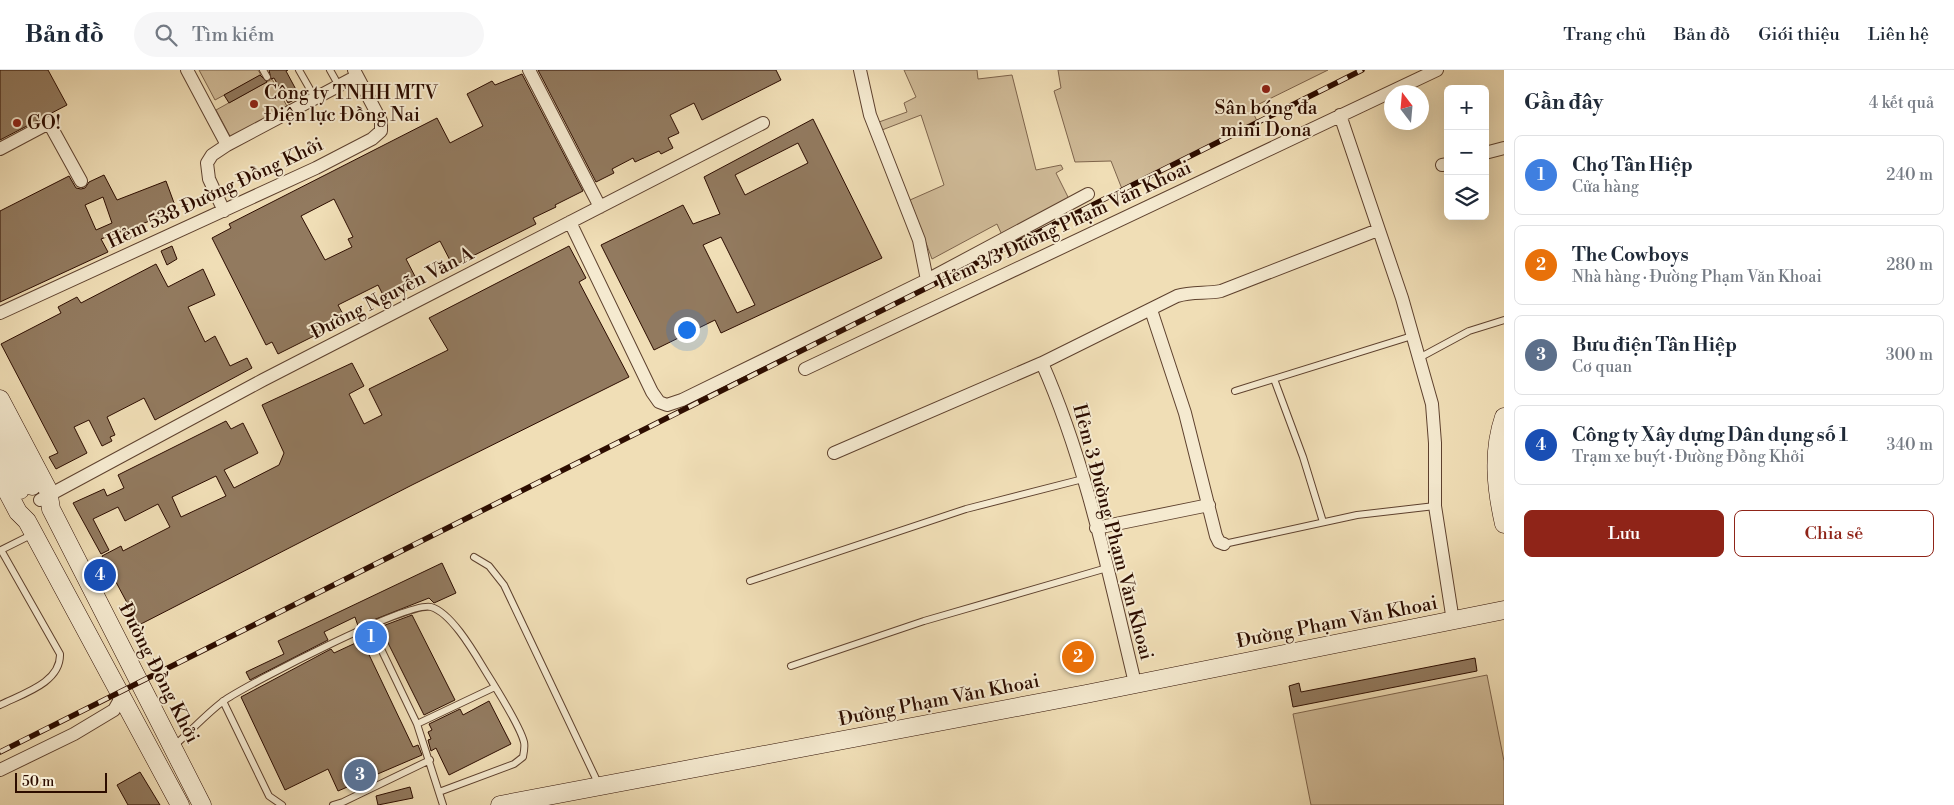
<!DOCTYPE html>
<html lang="vi">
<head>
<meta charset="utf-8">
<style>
  body { margin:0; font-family:"Libre Bodoni",serif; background:#f6f6f7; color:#1f2937 }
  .controls { position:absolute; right:15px; top:15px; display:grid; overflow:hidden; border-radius:8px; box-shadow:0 5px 20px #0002 }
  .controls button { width:45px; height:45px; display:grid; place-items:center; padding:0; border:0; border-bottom:1px solid #e0e1e3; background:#fff; color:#1f2937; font:25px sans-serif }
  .compass { position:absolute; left:1384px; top:15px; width:45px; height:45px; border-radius:50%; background:#fff; box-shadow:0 5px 20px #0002; rotate:344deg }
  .scale { position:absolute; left:15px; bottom:12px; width:92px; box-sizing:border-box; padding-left:5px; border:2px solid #2d0d00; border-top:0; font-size:14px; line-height:18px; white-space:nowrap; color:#2d0d00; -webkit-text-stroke:4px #f5ead0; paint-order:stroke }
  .you { position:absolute; left:686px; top:259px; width:18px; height:18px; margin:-12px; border:4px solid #fff; border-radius:50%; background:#1a73e8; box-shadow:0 0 0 8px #1a73e833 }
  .badge { display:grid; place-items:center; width:32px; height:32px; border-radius:50%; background:#8f2418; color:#fff; font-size:16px; font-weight:700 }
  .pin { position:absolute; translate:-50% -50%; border:2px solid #fff; box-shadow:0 1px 5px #0006 }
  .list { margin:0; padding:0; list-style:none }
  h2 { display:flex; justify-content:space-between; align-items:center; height:65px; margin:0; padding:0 20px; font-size:21px }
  h2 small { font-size:16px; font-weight:400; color:#747a83 }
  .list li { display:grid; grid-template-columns:32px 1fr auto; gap:15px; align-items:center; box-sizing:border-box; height:80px; margin:0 10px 10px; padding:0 10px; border:1px solid #e0e1e3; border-radius:8px }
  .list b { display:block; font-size:19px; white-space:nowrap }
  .list p { margin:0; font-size:16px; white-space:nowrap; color:#747a83 }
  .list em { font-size:16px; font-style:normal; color:#747a83 }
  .actions { display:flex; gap:10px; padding:15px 20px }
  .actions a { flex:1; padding:11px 0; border:1px solid #8f2418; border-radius:8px; text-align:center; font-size:18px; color:#8f2418 }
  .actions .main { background:#8f2418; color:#fff }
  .icon { flex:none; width:28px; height:28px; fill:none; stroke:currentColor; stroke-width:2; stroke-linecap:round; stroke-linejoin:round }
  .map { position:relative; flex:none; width:1504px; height:735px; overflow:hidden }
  header { display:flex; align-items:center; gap:30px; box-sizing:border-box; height:70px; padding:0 25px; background:#fff; border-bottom:1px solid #e0e1e3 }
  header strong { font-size:24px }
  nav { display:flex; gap:28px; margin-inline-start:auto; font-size:18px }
  .search { width:350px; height:45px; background:#f6f6f7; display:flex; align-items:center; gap:12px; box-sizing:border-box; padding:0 18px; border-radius:28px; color:#747a83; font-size:19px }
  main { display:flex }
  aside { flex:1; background:#fff }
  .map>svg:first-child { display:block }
</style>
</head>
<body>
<header>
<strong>Bản đồ</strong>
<div class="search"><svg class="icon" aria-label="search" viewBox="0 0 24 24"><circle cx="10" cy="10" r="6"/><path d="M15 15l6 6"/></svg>Tìm kiếm</div>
<nav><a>Trang chủ</a><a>Bản đồ</a><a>Giới thiệu</a><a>Liên hệ</a></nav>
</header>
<main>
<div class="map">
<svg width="1504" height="735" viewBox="0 0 1504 735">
  <rect width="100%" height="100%" fill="#f0deb6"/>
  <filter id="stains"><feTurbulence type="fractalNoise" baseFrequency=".004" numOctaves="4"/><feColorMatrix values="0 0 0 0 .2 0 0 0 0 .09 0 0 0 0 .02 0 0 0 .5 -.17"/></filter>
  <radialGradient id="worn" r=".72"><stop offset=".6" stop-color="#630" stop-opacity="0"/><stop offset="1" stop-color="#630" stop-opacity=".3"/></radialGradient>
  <path fill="#cfba97" stroke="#7e644c" d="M199,0H258L261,5L215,30Z
    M904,0H977L978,9L1012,5L1036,100L1061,95L1063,99L1056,103L1069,129L1002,165L997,154L932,189L910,130L944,115L921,45L882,60L879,52L907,42L904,33L916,27Z
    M1058,0H1328L1251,38L1257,51L1122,119L1111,91L1075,92L1054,21L1061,18Z
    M272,9L288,38L231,68L216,40Z
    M1487,605L1504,691V735H1311L1293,644Z"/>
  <path fill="#927a5f" stroke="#2d0d00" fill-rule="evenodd" d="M0,0H48L67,35L0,70Z
    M269,0H288L286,1L300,27L288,33L274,8L271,9Z
    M538,0H776L781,10L702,50L694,33L670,45L679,63L668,68L673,78L661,84L659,81L635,92L633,88L612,99L614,103L596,112Z
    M522,4L583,121L555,135L556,137L533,148L536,154L453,196L440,171L406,189L419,214L386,231L378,215L338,235L346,250L278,284L272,272L266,275L212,168L231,158L229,154L437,48L450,73L483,56L467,24L492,11L495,15ZM334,129L353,167L348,169L352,177L325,190L301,146Z
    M260,5L267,12L229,33L224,25Z
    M813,49L882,188L721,263L715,250L654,280L601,175L683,135L693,154L720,144L704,107ZM798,73L808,93L745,125L735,105ZM721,167L755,235L737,243L703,175Z
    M104,105L117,130L166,111L177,141L101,169L108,182L0,232V141L69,106L76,118L81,119L85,118L89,112ZM103,127L112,153L96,160L85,135Z
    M172,176L177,189L167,195L161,181Z
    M569,176L586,208L579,212L629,307L412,415L139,555L102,486L121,476L123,481L170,457L158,434L125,451L118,437L93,449L109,480L101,484L73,433L104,419L107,426L124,418L118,405L226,351L231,359L243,353L258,383L224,400L234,418L279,395L284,383L262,335L352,293L364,316L349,324L364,354L382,345L369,319L448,280L429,248ZM216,406L226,426L181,447L172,427Z
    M156,194L168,217L203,199L215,225L188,237L205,272L215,266L230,296L247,288L252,298L155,350L144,328L107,347L115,365L110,367L112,371L102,376L89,350L74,357L87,383L56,399L49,387L58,383L1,274L61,243L58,237L77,227L81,233Z
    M442,493L456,523L434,533L429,528L358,556L355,547L324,562L328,570L250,610L246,602L284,584L278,571Z
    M412,545L455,630L424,645L380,557Z
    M362,570L413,677L418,675L422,685L338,721L328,699L285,720L241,627L331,579L334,583Z
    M1475,588L1477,601L1293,637L1289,616L1299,613L1301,622Z
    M489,631L511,674L449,705L436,678L431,681L428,670L431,669L428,662L432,660L429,654L460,639L463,645Z
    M140,702L160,735H128L117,715Z
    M410,717L413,728L378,735L376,726Z"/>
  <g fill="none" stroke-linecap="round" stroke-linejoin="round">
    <g stroke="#5e412e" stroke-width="8">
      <path id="lane" d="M263,0L267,7
        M299,0L315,28
        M330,0L339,16
        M1419,288L1469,261L1504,250
        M1274,309L1303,387L1323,452
        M1235,321L1412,266
        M1224,474L1357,445L1435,436
        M474,487L489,496L504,515L599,715
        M750,511L966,439L1083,409
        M370,556L417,654L443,735
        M791,596L924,551L1107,498
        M223,631L269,726L282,735
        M0,635C22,624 61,613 60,584L1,480L33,464
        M417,654L495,617
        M174,676C190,662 209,641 225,630C250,613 408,531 431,537C452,543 475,584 486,602C496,618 520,656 524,672C525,676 524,682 523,687L514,694L439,722
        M333,735L343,732L430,690"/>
    </g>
    <g stroke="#5e412e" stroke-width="14">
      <path id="street" d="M187,0L227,75L212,85L207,93L209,109L224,141
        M529,0L600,137
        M1340,45L1402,228L1432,334L1435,373V436L1453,551
        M227,75L357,6
        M0,79L49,53L81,111
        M1485,83L1504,78
        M1442,95L1448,94
        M570,152L652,322L659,332L667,335L682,330L927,210L919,170L870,45L860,0
        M927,210L1088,124
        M1151,240L1185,343L1216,466L1219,472L1224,474
        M0,243L316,98L372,69L381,61V51L354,0
        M1042,293C1087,395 1109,506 1135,613
        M805,299L1437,0
        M834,383L1042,293L1177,226C1192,221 1206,224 1221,221L1378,160
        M40,430L263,310L763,53
        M1096,458L1209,435
        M0,700L74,664L114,640L122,626"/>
    </g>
    <g stroke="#2d0d00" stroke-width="19">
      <path id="secondary" d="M0,329L48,420L51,439L202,735
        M1504,347C1492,382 1496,419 1504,454
        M0,356L32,416
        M0,383L20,420
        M0,408L18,442L27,451L180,735
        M500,735L1086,624L1504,540"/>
    </g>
    <use href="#lane" stroke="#f5ead0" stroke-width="6"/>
    <use href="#street" stroke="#f5ead0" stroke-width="12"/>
    <use href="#secondary" stroke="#f5ead0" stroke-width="18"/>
    <g stroke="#2d0d00" stroke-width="5.5">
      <path id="rail" d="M0,682L1362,0"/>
    </g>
    <use href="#rail" stroke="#f5ead0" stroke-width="4" stroke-dasharray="11" stroke-linecap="butt"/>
  </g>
  <g fill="#8f2418" stroke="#f5ead0" stroke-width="2">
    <circle cx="1266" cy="19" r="5"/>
    <circle cx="254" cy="34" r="5"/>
    <circle cx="17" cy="53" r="5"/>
  </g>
  <g text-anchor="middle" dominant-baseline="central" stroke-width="4" stroke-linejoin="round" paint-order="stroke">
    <g font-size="19" fill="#2d0d00" stroke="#f5ead0" text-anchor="start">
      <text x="264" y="23">Công ty TNHH MTV<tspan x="264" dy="22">Điện lực Đồng Nai</tspan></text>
      <text x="1266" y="38" text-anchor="middle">Sân bóng đa<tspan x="1266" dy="22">mini Dona</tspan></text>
      <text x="27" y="53">GO!</text>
    </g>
    <g font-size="19" fill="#2d0d00" stroke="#f5ead0">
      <text transform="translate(215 123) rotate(-25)">Hẻm 538 Đường Đồng Khởi</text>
      <text transform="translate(1064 155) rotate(-25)">Hẻm 3/3 Đường Phạm Văn Khoai</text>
      <text transform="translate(392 223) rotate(-27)">Đường Nguyễn Văn A</text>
      <text transform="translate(1113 462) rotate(75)">Hẻm 3 Đường Phạm Văn Khoai</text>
      <text transform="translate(1337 552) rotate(-11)">Đường Phạm Văn Khoai</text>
      <text transform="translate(159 603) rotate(63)">Đường Đồng Khởi</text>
      <text transform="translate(939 630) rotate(-11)">Đường Phạm Văn Khoai</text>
    </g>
  </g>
  <rect width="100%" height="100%" filter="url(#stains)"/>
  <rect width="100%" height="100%" fill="url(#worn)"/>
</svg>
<div class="controls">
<button>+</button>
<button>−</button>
<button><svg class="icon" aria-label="layers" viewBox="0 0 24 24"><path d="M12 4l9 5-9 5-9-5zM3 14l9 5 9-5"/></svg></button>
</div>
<svg class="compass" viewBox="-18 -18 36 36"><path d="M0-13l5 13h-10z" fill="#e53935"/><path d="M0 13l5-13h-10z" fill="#747a83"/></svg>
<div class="scale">50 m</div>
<div class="you"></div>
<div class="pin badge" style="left:371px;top:567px;background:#3f7fe0">1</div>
<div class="pin badge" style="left:1078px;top:587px;background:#e8710a">2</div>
<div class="pin badge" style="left:360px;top:705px;background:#5c6f8a">3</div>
<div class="pin badge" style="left:100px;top:505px;background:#1a4fb4">4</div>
</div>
<aside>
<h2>Gần đây<small>4 kết quả</small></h2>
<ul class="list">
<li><span class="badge" style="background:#3f7fe0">1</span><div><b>Chợ Tân Hiệp</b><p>Cửa hàng</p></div><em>240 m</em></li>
<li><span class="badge" style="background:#e8710a">2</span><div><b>The Cowboys</b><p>Nhà hàng · Đường Phạm Văn Khoai</p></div><em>280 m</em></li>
<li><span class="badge" style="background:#5c6f8a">3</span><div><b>Bưu điện Tân Hiệp</b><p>Cơ quan</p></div><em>300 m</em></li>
<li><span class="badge" style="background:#1a4fb4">4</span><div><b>Công ty Xây dựng Dân dụng số 1</b><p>Trạm xe buýt · Đường Đồng Khởi</p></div><em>340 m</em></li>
</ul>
<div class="actions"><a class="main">Lưu</a><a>Chia sẻ</a></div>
</aside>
</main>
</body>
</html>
